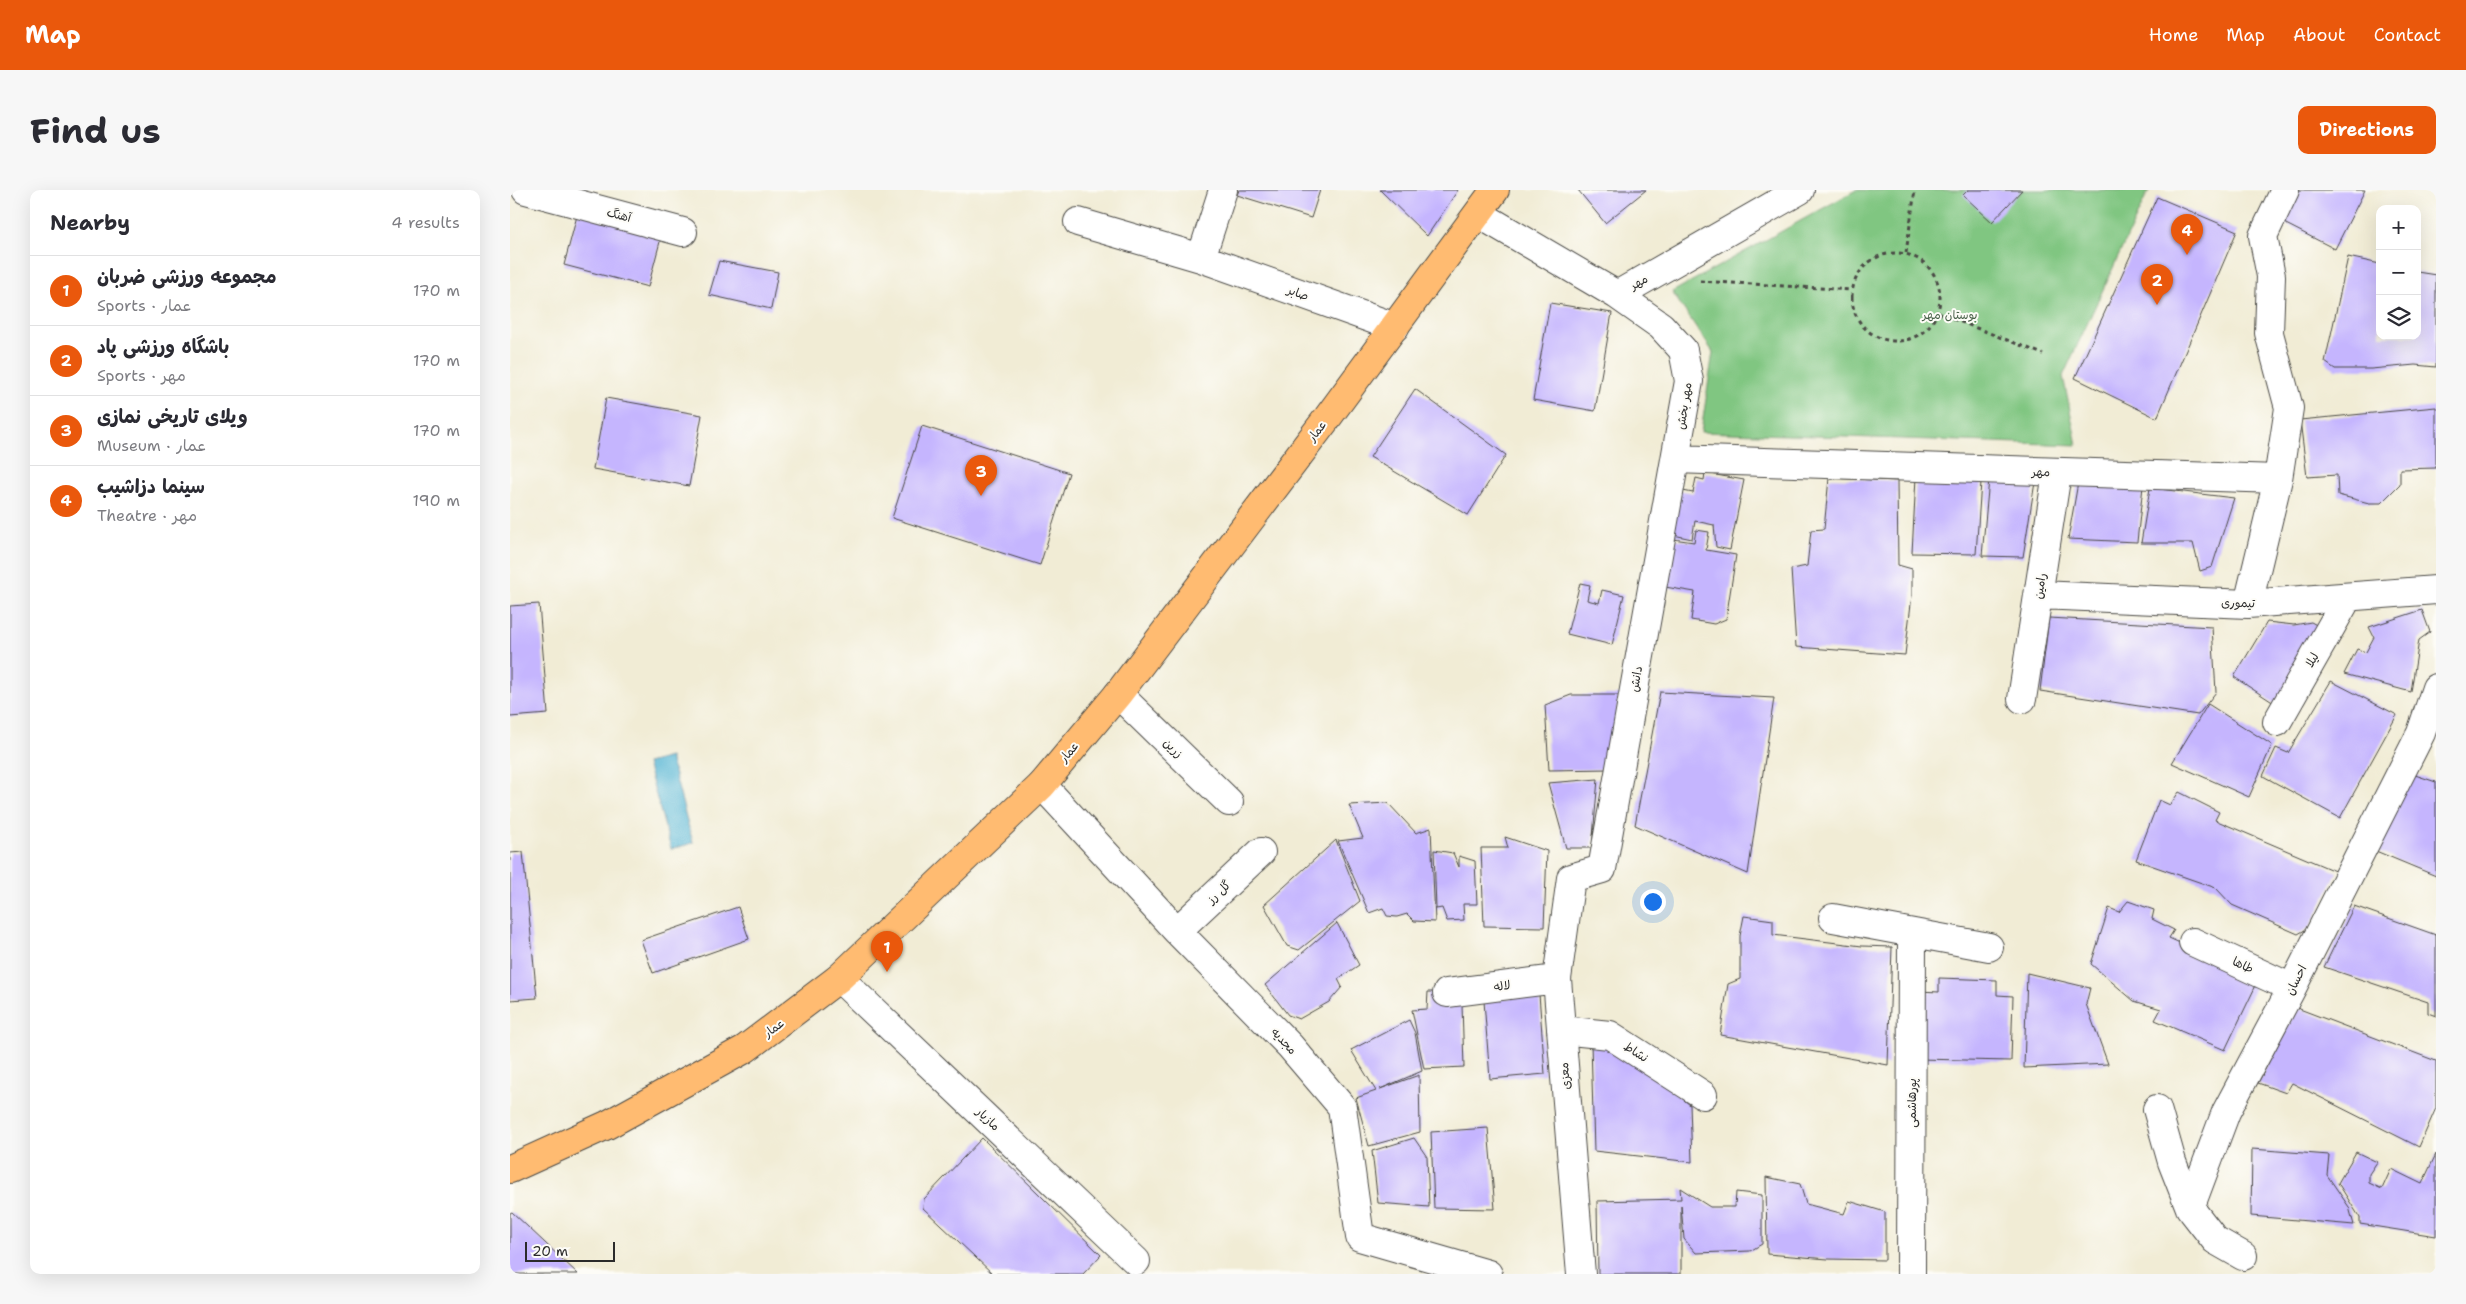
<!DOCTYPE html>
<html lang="en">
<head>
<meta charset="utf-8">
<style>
  body { margin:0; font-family:"Shantell Sans","Playpen Sans Arabic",sans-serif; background:#f7f7f7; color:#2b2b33 }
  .controls { position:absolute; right:15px; top:15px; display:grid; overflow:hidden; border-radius:10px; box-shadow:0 5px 20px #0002 }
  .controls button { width:45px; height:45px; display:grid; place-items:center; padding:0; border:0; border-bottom:1px solid #e1e1e2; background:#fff; color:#2b2b33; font:25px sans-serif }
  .scale { position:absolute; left:15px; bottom:12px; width:90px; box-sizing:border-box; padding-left:5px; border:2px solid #2b2b2b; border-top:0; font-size:14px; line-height:18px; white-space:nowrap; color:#2b2b2b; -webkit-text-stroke:4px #fdfcf7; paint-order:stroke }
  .you { position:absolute; left:1142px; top:711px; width:18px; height:18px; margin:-12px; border:4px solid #fff; border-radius:50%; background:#1a73e8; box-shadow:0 0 0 8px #1a73e833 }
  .badge { display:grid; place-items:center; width:32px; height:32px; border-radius:50%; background:#ea580c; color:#fff; font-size:16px; font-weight:700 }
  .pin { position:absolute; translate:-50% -41px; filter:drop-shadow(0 1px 2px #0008) }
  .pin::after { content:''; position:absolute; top:26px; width:18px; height:15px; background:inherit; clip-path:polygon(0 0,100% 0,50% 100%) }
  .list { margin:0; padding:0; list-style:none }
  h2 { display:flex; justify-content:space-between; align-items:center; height:65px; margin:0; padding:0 20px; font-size:21px }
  h2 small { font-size:16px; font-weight:400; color:#7c7c81 }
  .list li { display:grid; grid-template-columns:32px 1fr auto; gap:15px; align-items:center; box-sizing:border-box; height:70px; padding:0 20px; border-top:1px solid #e1e1e2 }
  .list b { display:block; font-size:19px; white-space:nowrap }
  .list p { margin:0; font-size:16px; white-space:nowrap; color:#7c7c81 }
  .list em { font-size:16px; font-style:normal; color:#7c7c81 }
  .icon { flex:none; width:28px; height:28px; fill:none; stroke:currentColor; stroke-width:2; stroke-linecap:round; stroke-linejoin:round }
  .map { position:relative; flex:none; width:1926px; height:1084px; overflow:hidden; border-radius:10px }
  header { display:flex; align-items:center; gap:30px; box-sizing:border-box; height:70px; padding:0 25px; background:#ea580c; color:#fff }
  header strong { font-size:24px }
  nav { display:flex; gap:28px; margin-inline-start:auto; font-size:18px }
  .intro { display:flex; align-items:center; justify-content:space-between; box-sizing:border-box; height:120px; padding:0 30px }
  h1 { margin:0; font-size:35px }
  .button { padding:12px 22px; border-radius:10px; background:#ea580c; color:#fff; font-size:18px; font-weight:700 }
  main { display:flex; gap:30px; padding:0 30px }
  aside { flex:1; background:#fff; border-radius:10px; box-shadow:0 5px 20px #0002 }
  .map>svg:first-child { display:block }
</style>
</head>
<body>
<header>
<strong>Map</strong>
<nav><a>Home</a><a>Map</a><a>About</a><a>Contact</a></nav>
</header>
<div class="intro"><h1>Find us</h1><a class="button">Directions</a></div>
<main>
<aside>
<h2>Nearby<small>4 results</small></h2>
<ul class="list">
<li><span class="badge">1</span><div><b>مجموعه ورزشی ضربان</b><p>Sports · عمار</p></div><em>170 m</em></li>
<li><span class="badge">2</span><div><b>باشگاه ورزشی پاد</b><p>Sports · مهر</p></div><em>170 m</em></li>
<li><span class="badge">3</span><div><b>ویلای تاریخی نمازی</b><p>Museum · عمار</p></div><em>170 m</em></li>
<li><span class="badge">4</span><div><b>سینما دزاشیب</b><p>Theatre · مهر</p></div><em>190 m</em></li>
</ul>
</aside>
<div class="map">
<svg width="1926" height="1084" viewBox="0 0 1926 1084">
  <rect width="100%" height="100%" fill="#fdfcf7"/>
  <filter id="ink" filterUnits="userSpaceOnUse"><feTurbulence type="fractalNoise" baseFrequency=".02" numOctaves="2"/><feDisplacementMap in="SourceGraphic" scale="10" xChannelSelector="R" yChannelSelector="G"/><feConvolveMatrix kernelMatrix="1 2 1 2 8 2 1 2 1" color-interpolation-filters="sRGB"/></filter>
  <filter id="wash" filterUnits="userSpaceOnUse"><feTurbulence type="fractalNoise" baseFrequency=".0096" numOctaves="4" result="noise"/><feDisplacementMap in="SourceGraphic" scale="20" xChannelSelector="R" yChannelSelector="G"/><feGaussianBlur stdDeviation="1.12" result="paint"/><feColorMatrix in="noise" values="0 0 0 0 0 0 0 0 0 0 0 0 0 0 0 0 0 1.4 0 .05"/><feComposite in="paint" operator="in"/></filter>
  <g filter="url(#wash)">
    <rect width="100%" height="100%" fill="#f1ecd5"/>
    <path fill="#80c681" stroke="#567856" d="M1346,0H1639L1553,186L1567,255L1191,242L1203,162L1162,102Z"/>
    <path fill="#56b6d4" stroke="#407080" d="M160,567L183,653L161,659L137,573Z"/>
    <g id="blocks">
      <path fill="#c5b5fe" d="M729,0H810L801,28L727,5Z
        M870,0H948L917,46Z
        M1068,0H1136L1095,33Z
        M1458,0H1512L1482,32L1453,5Z
        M1787,0H1855L1825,59L1770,31Z
        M1647,7L1727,41L1647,228L1565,188Z
        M68,22L152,44L138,97L54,75Z
        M1838,67L1870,74V146H1907V82L1926,85V177L1905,175L1861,179H1825L1815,172Z
        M209,71L268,82L261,119L199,105Z
        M1040,113L1102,123L1085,221L1023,210Z
        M905,199L996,265L958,325L860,267Z
        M96,208L192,225L179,296L83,279Z
        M1926,217V278L1890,279V294L1871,313H1859L1828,305L1827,285L1797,287L1790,230Z
        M412,236L559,283L530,375L382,328Z
        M1195,283L1234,290L1220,360L1206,357L1204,335L1185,331L1182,349L1159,344L1168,300L1183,303L1186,288L1194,290Z
        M1406,287L1471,292L1466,364L1402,363Z
        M1569,287L1633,296L1627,352L1558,349Z
        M1319,288L1387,291L1388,375L1402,379V405L1395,465L1286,457L1281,379L1297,376L1301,340L1314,339Z
        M1479,289L1525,292L1513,367L1472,366Z
        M1640,298L1724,308L1702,377L1690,381L1683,353H1631Z
        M1186,340L1199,342L1196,360L1226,365L1216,429L1204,434L1181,430L1185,402L1155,397L1163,349L1184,352Z
        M1070,393L1080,395L1077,410L1089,413L1092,400L1114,405L1102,455L1057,444Z
        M29,414L38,524L0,527V416Z
        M1912,420L1920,442L1909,450L1901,502L1834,484L1847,459L1856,462L1864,447L1859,437Z
        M1539,428L1702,437L1706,502L1688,525L1530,501Z
        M1757,432L1784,435L1801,432L1812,438L1767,515L1724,487Z
        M1821,491L1887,525L1830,628L1753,586L1766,558L1778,563Z
        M1150,502L1264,508L1238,684L1125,635Z
        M1061,505H1109L1099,579L1039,580L1035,515Z
        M1698,514L1762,555L1739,607L1662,573Z
        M1902,584L1926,592V686L1861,659Z
        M1088,589L1082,658H1056L1038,593Z
        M1669,602L1709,622L1705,630L1827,682L1800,737L1788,744L1722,715L1706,698L1626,670L1649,610L1660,615Z
        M878,613L906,643L921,638L925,732L904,731L897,724L887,727L877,726L873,718L859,723L828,651L853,648L839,615Z
        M995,647L1037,661L1034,737L974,736L971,658H998Z
        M826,650L850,711L789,760L777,756L754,715Z
        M924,660L943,663L949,677V666L965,671L967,714H953L954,730L937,731L932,718L926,719Z
        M13,662L27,808L0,810V663Z
        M1618,711L1644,720L1642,729L1664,740L1659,748L1749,789L1715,860L1645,830L1651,819L1624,811L1581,774L1599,718L1609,722Z
        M1844,716L1926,745V826L1918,823V812L1814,777Z
        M228,717L239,749L143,783L131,750Z
        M1234,726L1263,730V745L1352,756L1382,757L1378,875L1210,845L1218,794L1230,789V746Z
        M827,733L849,775L828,789L832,797L819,812L789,829L778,825L755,795Z
        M1517,783L1580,798L1576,814L1598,874L1514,878Z
        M1429,788L1487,790V805L1503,806L1501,871L1408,869L1409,801L1429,802Z
        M918,802H927L931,813L952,815L954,877L914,879L902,820L917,819Z
        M1029,804L1035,884L980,889L974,811Z
        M1787,818L1926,871V918L1909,957L1782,893L1776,903L1748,893Z
        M899,830L905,843L912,881L870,899L909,885L910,942L859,956L846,908L866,901L841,860Z
        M1081,853L1097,854L1151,891L1180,915L1182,972L1084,961Z
        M978,938L985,1019L924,1018L921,942Z
        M472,948L591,1065L573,1084H483L413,1018L414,1009Z
        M904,948L917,967L919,1017L868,1013L862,961Z
        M1742,959L1819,965L1817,985L1839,1017L1844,1035L1741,1026Z
        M1846,962L1867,972L1859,984V993L1872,999L1881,979L1912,994L1926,964V1046L1850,1034V1028L1828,993Z
        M1256,987L1290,994L1296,1014L1334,1024L1339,1011L1375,1022V1070L1318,1069L1257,1064Z
        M1170,998L1200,1017H1225L1226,1002L1252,1005V1054L1240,1061L1186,1063L1174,1049L1171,1015V1084H1088L1087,1011L1171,1009Z
        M2,1022L68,1084H0V1023Z"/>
    </g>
  </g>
  <g filter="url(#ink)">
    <use href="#blocks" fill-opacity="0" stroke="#494844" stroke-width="1"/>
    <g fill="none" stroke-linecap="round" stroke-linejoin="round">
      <g stroke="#494844" stroke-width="30">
        <path id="minor" d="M16,0L173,42
          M969,24L1107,105L1290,0
          M568,32L691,68L885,137
          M691,68L713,0
          M1165,269L1768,289
          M1529,405L1738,414L1926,400
          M1738,414L1768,289L1779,218L1759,143L1761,86L1753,46L1775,0
          M608,504L719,612
          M1512,509L1547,283
          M1767,532L1838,407
          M532,595L667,741L780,856L832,917L850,1047L978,1084
          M1323,728L1479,757
          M667,741L751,662
          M1683,752L1782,798
          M329,788L626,1071
          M937,803L1047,789
          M1051,840L1100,845L1193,905
          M1647,919L1662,972L1680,1018
          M1733,1066L1705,1050L1680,1018L1716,922L1782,798L1911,543L1926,498
          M1071,1084L1047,789L1061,688L1092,679L1179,191L1173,160L1151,136L1107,105
          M1401,1084L1402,743"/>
      </g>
      <g stroke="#494844" stroke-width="30">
        <path id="major" d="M0,979L97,935L235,859L329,788L532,595L608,504L818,227L985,0"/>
      </g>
      <path stroke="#494844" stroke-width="3" stroke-dasharray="4 4" stroke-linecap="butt" d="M1342 107a44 44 0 1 1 88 0a44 44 0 1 1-88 0Z
        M1396,63L1405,0
        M1190,91L1342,100
        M1428,123L1533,164"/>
      <use href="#minor" stroke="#fff" stroke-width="28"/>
      <use href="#major" stroke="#ffbb71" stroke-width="28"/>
    </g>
  </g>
  <g text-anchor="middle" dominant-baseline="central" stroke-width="4" stroke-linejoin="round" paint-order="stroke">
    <g font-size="12" fill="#2b2b2b" stroke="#fdfcf7">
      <text transform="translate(109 25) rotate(15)">آهنگ</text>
      <text transform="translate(1129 92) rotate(-30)">مهر</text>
      <text transform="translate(788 103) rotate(20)">صابر</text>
      <text transform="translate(1174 216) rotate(-81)">مهر بخش</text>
      <text transform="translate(807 241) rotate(-53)">عمار</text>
      <text transform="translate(1531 282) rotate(2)">مهر</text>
      <text transform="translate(1530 396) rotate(-81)">رامین</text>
      <text transform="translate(1728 413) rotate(1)">تیموری</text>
      <text transform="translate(1802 470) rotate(-60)">لیلا</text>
      <text transform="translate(1126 489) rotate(-80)">دانش</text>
      <text transform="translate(663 558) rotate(44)">زرین</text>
      <text transform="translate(559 562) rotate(-50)">عمار</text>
      <text transform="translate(709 702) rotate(-43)">گل رز</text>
      <text transform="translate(1733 775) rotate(25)">طاها</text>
      <text transform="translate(1786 790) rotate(-63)">احسان</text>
      <text transform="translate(992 796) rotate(-7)">لاله</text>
      <text transform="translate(264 838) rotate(-37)">عمار</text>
      <text transform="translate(774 851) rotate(47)">مجدیه</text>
      <text transform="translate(1126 862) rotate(33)">نشاط</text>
      <text transform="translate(1055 886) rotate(-95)">معزی</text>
      <text transform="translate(1402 913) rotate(-90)">پورهاشمی</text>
      <text transform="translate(478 929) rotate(44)">مازیار</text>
    </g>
    <g font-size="12" fill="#496149" stroke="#fdfcf7">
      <text x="1440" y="125">بوستان مهر</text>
    </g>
  </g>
</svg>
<div class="controls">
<button>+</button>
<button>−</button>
<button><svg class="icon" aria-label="layers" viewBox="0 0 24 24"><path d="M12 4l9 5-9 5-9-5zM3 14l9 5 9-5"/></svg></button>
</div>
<div class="scale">20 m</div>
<div class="you"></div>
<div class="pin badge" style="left:377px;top:782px">1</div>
<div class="pin badge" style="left:1647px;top:115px">2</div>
<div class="pin badge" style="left:471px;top:306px">3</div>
<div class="pin badge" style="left:1677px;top:65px">4</div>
</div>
</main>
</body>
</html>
